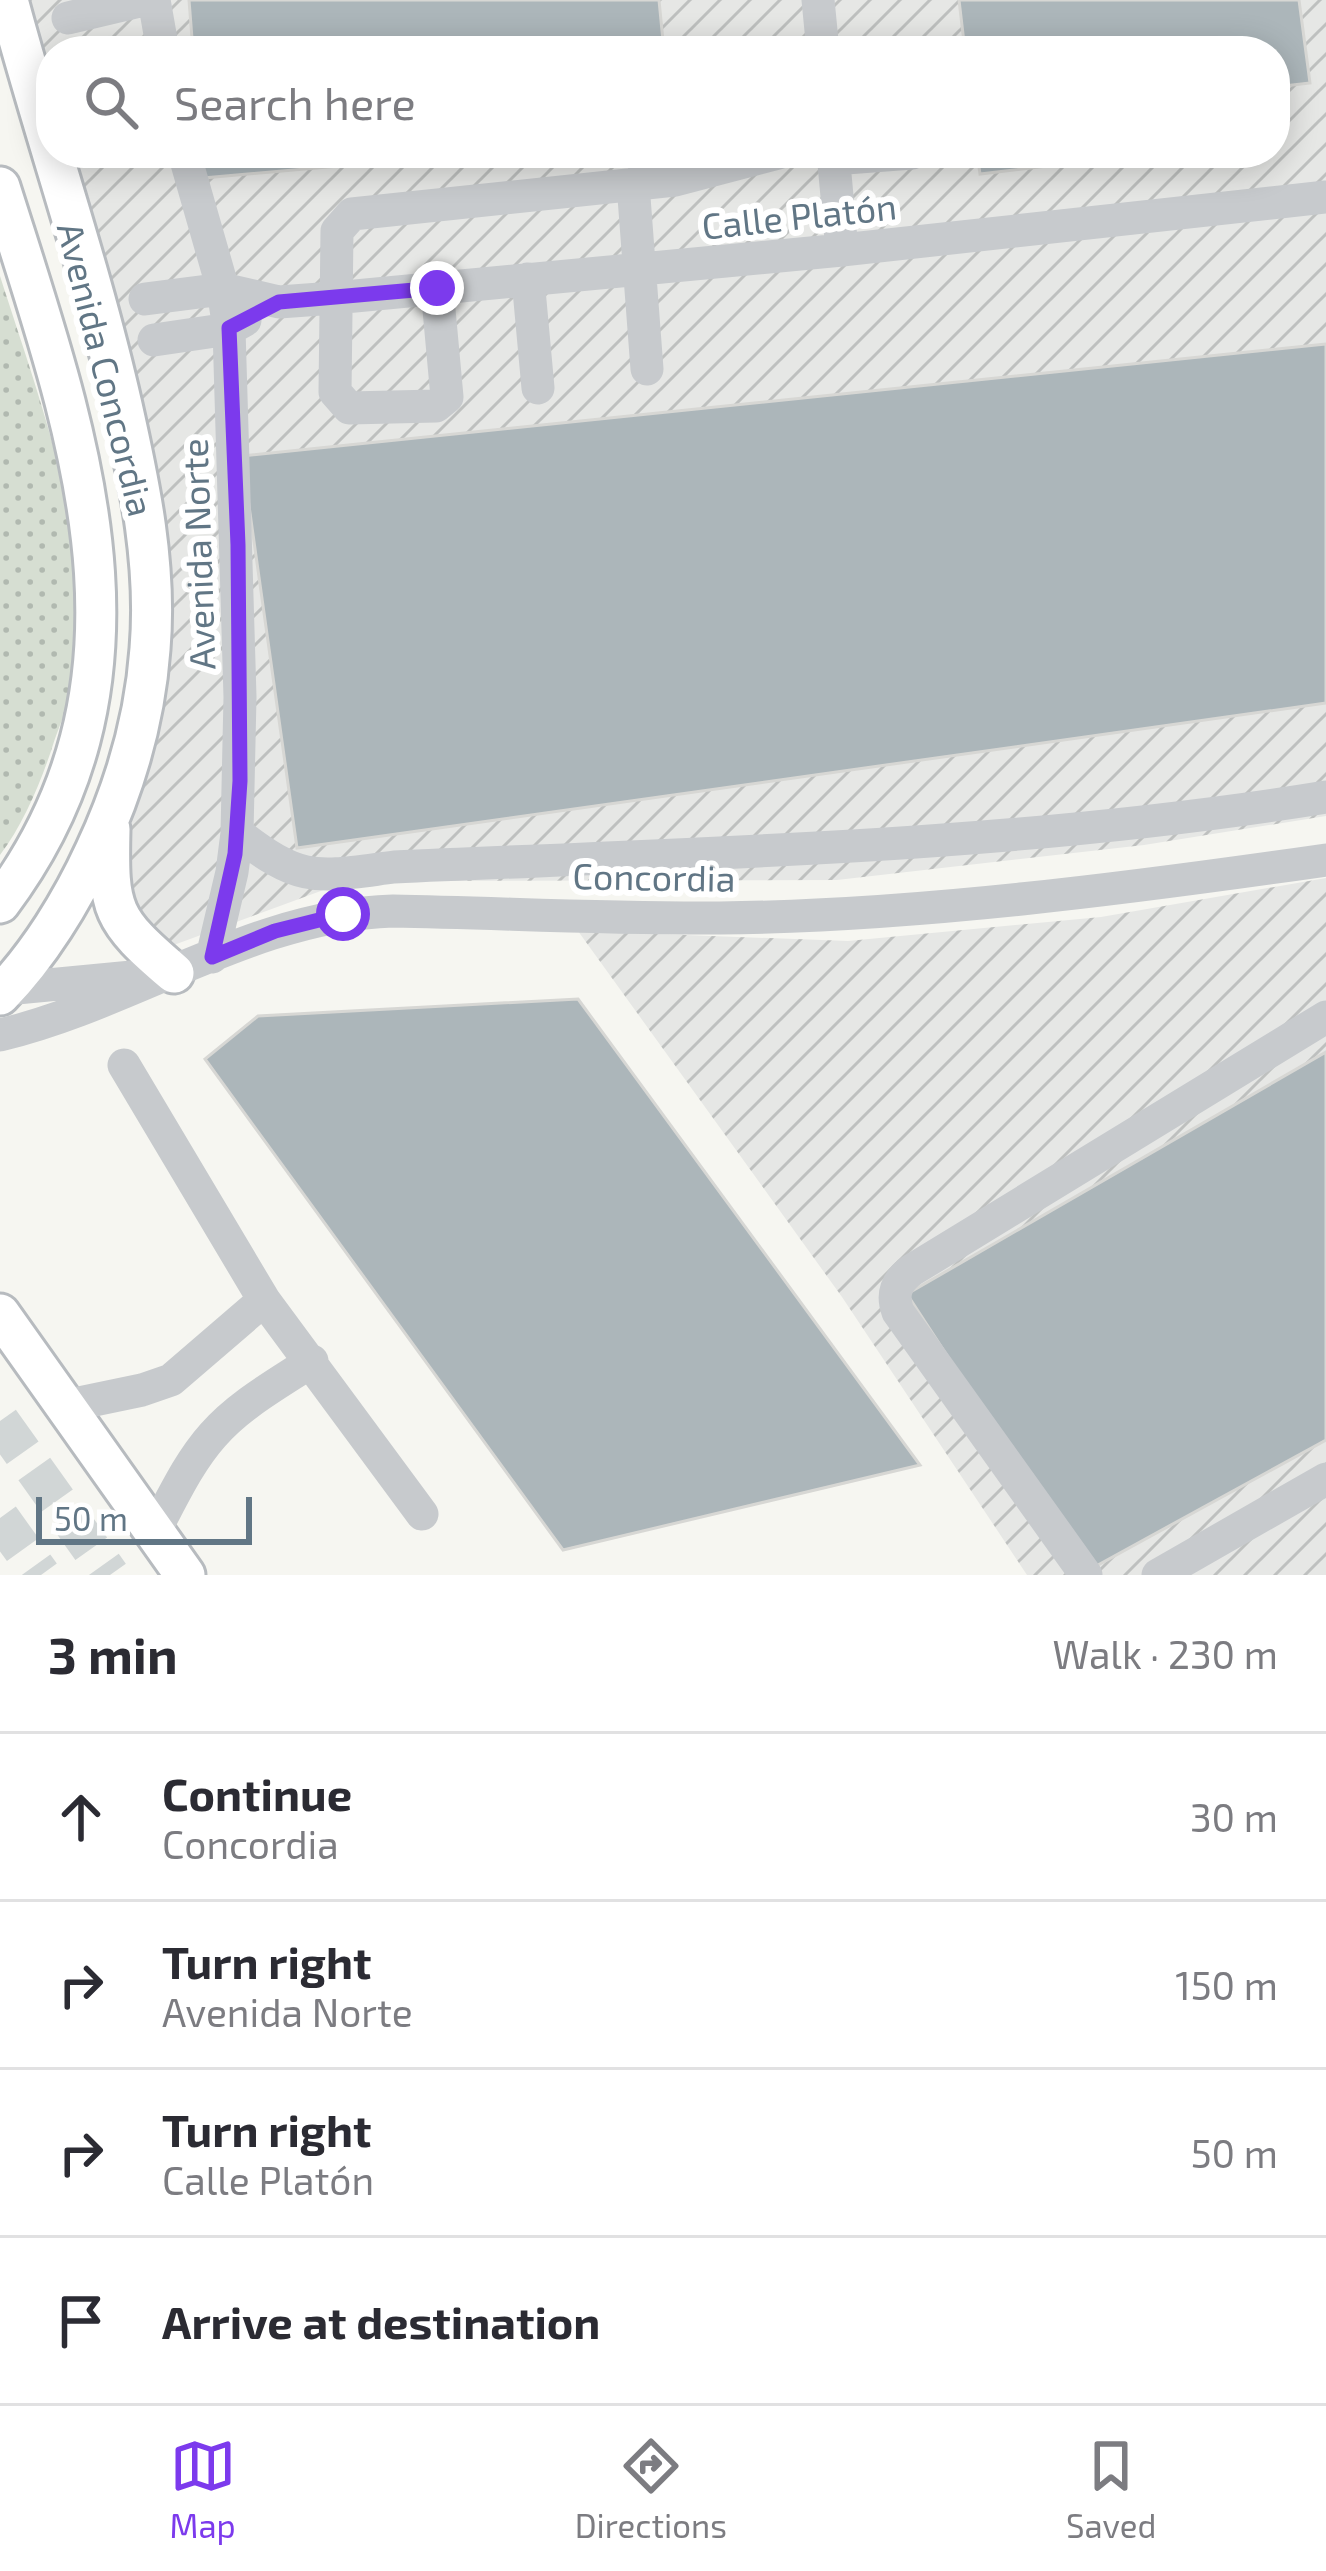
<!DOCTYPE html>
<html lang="en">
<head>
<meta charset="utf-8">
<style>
  body { margin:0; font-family:"Exo 2",sans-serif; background:#f2f2f3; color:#2b2b33 }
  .scale { position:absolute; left:36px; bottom:30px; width:216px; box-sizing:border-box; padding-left:12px; border:6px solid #617685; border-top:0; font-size:33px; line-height:42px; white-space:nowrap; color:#617685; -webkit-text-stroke:9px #fff; paint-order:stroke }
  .stop { position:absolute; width:36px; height:36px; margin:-27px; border:9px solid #7c3aed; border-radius:50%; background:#fff }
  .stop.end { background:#7c3aed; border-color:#fff; box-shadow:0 3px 12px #0008 }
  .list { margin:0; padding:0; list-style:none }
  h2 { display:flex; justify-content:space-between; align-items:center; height:156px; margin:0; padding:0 48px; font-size:51px }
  h2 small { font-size:39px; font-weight:400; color:#7c7c81 }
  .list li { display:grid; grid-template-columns:78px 1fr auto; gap:36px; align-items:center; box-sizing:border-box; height:168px; padding:0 48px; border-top:3px solid #e1e1e2 }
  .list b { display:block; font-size:45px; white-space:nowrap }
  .list p { margin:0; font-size:39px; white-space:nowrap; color:#7c7c81 }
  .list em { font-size:39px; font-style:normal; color:#7c7c81 }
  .icon { flex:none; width:66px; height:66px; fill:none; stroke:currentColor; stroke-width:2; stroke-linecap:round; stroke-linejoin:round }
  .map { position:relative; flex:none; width:1326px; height:1575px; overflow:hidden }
  .search { position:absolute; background:#fff; box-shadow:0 6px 30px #0003; left:36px; right:36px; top:36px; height:132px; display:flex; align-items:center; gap:30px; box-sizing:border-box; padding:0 42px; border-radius:48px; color:#7c7c81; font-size:45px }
  .sheet { height:828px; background:#fff }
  nav { display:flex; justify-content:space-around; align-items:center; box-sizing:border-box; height:168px; border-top:3px solid #e1e1e2; background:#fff; font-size:33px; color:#7c7c81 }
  nav a { display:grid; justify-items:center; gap:6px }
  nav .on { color:#7c3aed }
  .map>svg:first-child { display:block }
</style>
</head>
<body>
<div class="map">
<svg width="1326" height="1575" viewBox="0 0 1326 1575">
  <defs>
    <pattern id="industrial-furrows" width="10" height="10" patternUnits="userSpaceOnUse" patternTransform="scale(3)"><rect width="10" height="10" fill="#e6e7e5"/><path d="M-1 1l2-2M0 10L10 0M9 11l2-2" fill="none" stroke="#bec0bf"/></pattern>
    <pattern id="grass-dots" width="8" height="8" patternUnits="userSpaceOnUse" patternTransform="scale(3)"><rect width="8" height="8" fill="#d6ded2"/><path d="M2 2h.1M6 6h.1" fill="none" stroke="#b1b9b0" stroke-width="1.8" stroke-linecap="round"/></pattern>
  </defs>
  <rect width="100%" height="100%" fill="#f6f6f1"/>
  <path fill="url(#industrial-furrows)" d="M19,0H1326V816L1144,845L837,880L348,881L152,953L115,888L160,710L61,153H1275V51H51V122Z
    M1326,878V1575H1027L842,1297L578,931L848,941L1101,917Z"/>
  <path fill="url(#grass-dots)" d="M0,276C41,405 98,549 72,687C68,708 58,728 52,748C40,784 23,825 0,855Z"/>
  <path fill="#acb6ba" stroke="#d7d7d4" stroke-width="3" d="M189,0H659L664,51H193Z
    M959,0H1299L1310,83L1275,87V51H965Z
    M201,153H486L203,178Z
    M977,153H1156L980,174Z
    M1326,344V703L297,848L242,456Z
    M578,999L920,1465L563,1550L205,1059L258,1016Z
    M1326,1052V1440L1087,1571L907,1294Z"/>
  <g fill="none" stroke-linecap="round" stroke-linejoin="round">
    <path stroke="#d1d6d6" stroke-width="39" stroke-dasharray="39 20" stroke-linecap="butt" d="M0,1421L110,1575
      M0,1518L41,1575"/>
    <g stroke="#b7bbbf" stroke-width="45">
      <path id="major" d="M0,187C76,428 171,675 0,903
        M110,829C108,911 111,919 174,973
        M0,995C39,955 72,901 95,851C125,787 145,719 150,649C157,566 140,485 122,405C91,268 44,135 8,0
        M0,1314L185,1575"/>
    </g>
    <path stroke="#c7cacd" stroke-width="33" d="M154,0L163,51
      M818,0L823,51
      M68,18L144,0
      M184,153L223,289L229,329L240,697L237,833L232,872L212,957
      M833,153L842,250
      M833,159L912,153
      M633,184L647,369
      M528,279L538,388
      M437,288L447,397L436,406L349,408L335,392L337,231L352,214L675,180L778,153
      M145,299L223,289L279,302L334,298L842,250L1326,197
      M154,340L229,329L245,320
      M237,833C302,884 316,877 394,867C705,853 1018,847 1326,797
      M6,989L132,977
      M0,1035C134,1003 253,915 393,911C502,913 611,919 720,918C917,916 1131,888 1326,860
      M124,1065L264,1300L422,1514
      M65,1406L142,1390L171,1380L264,1300
      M154,1532C172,1499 188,1463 213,1435C240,1404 279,1383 312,1361
      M1086,1575L898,1312C891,1293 897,1281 912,1270L1326,1017
      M1158,1575L1326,1479"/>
    <use href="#major" stroke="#fff" stroke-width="39"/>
  </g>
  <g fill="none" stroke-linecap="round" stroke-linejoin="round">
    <path stroke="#7c3aed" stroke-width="15" d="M343,914L275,931L212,957L235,854L240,781L238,545L229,328L279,302L437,288"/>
  </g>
  <g text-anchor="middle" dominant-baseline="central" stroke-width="12" stroke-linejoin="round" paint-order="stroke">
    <g font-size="36" fill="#617685" stroke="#fff">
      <text transform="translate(799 215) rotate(-6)">Calle Platón</text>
      <text transform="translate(107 369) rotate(76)">Avenida Concordia</text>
      <text transform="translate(197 554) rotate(-92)">Avenida Norte</text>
      <text transform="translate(654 876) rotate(1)">Concordia</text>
    </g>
  </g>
</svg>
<div class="scale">50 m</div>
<div class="stop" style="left:343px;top:914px"></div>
<div class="stop end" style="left:437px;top:288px"></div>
<div class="search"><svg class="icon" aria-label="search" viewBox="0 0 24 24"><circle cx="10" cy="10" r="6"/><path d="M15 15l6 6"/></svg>Search here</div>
</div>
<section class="sheet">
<h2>3 min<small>Walk · 230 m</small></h2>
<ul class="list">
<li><svg class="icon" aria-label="ahead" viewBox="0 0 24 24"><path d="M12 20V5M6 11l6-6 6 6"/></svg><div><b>Continue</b><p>Concordia</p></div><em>30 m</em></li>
<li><svg class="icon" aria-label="right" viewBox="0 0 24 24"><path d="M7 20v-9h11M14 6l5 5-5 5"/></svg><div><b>Turn right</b><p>Avenida Norte</p></div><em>150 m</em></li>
<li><svg class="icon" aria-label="right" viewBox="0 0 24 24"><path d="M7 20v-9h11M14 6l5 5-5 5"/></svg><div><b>Turn right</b><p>Calle Platón</p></div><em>50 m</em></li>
<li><svg class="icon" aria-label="arrive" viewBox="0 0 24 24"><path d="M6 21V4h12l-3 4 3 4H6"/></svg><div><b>Arrive at destination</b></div></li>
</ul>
</section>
<nav>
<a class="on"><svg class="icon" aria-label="map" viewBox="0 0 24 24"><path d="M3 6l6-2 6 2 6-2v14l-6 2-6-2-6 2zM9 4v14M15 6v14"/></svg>Map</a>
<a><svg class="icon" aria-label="directions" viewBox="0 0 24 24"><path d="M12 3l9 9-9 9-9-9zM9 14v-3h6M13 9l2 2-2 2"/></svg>Directions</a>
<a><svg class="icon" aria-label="saved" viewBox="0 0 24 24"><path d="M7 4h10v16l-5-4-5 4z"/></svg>Saved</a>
</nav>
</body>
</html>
